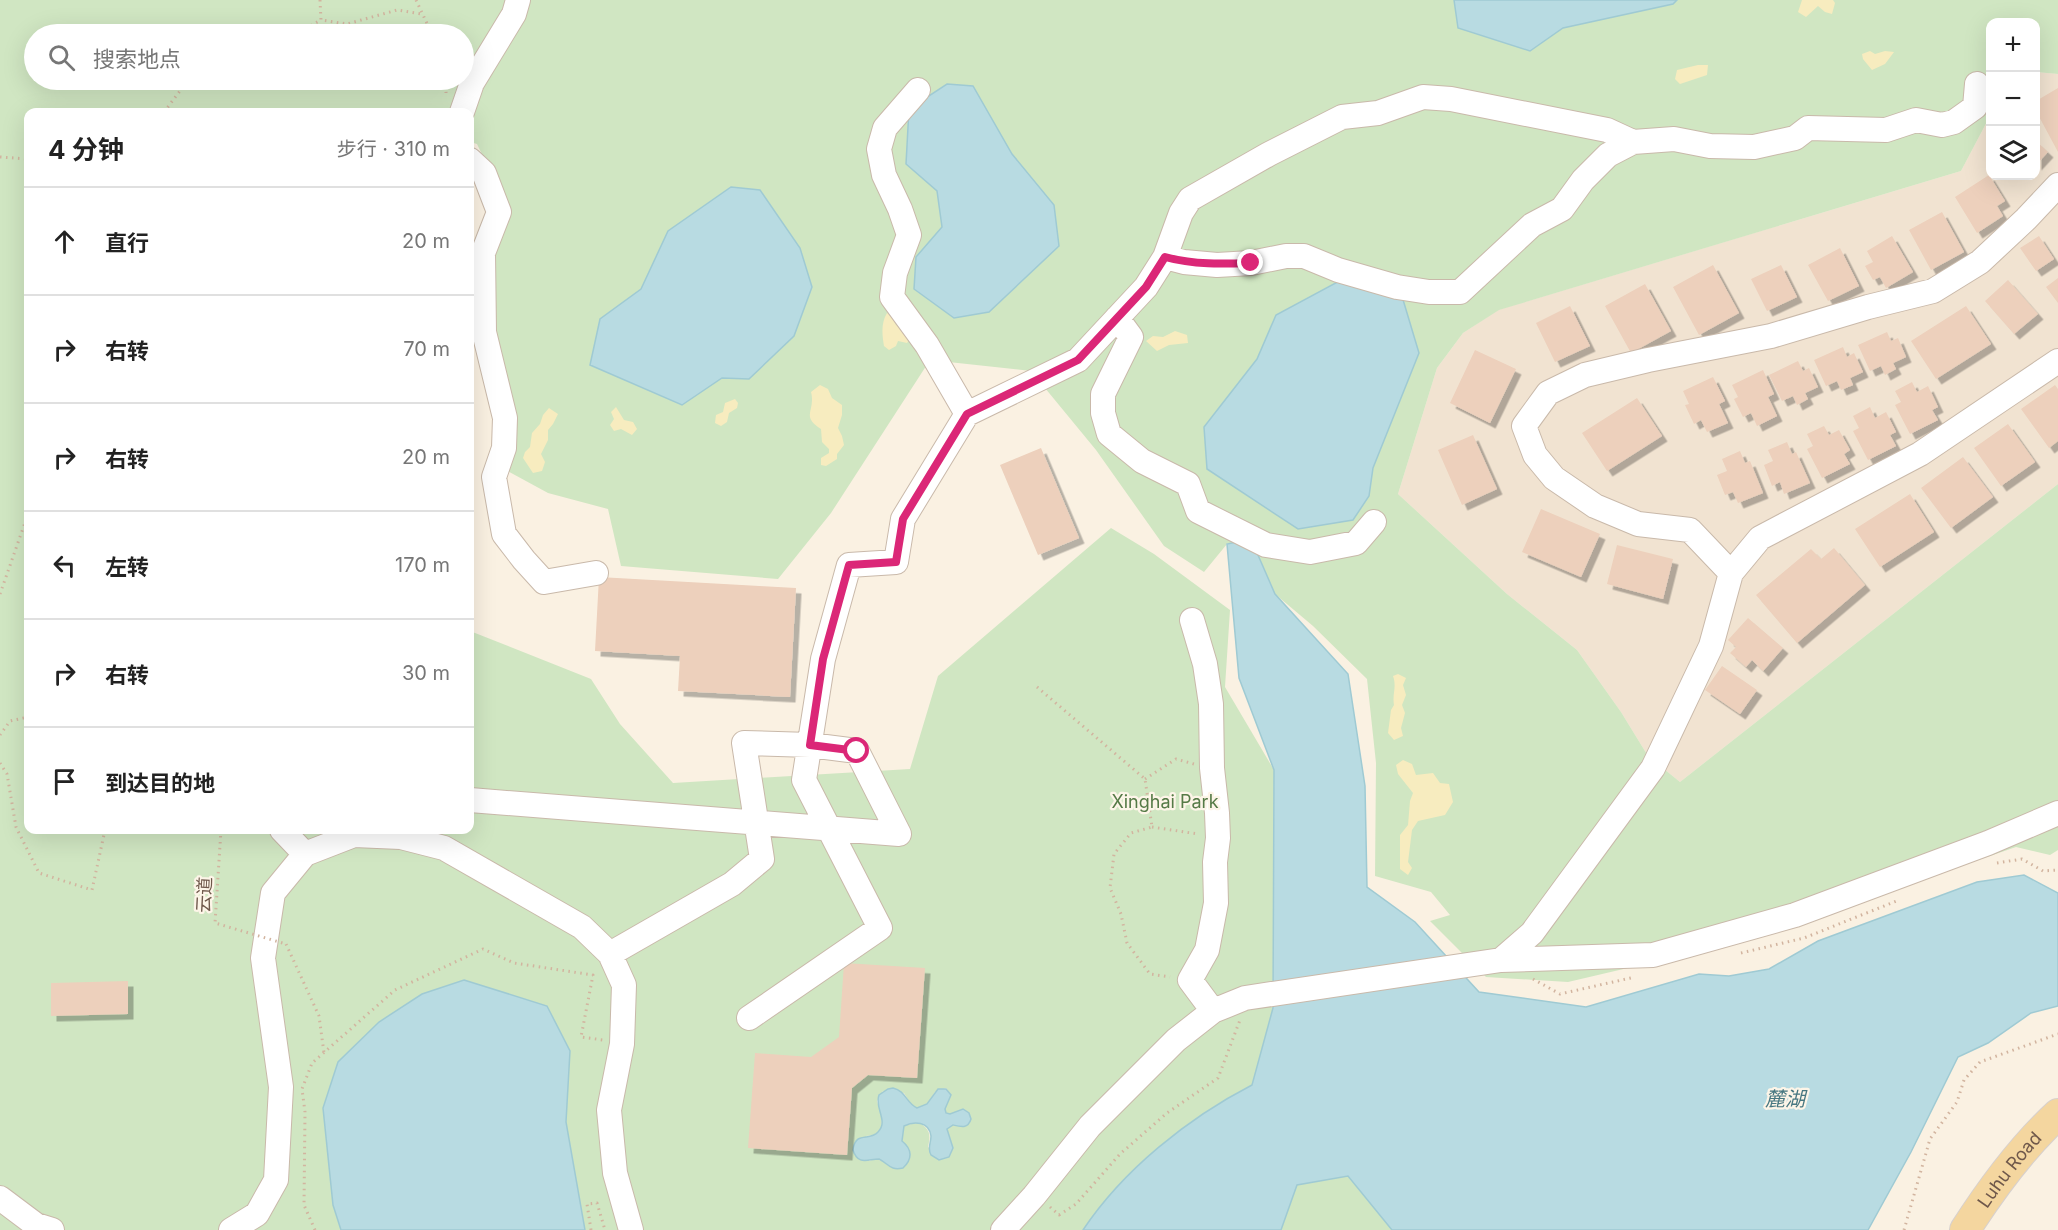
<!DOCTYPE html>
<html lang="zh">
<head>
<meta charset="utf-8">
<style>
  body { margin:0; font-family:Inter,"Noto Sans SC",sans-serif; background:#f2f2f2; color:#222 }
  .controls { position:absolute; right:18px; top:18px; display:grid; overflow:hidden; border-radius:12px; box-shadow:0 6px 24px #0002 }
  .controls button { width:54px; height:54px; display:grid; place-items:center; padding:0; border:0; border-bottom:2px solid #e0e0e0; background:#fff; color:#222; font:30px sans-serif }
  .stop { position:absolute; width:18px; height:18px; margin:-14px; border:4px solid #db2777; border-radius:50%; background:#fff }
  .stop.end { background:#db2777; border-color:#fff; box-shadow:0 2px 6px #0008 }
  .list { margin:0; padding:0; list-style:none }
  h2 { display:flex; justify-content:space-between; align-items:center; height:78px; margin:0; padding:0 24px; font-size:26px }
  h2 small { font-size:20px; font-weight:400; color:#767676 }
  .list li { display:grid; grid-template-columns:39px 1fr auto; gap:18px; align-items:center; box-sizing:border-box; height:108px; padding:0 24px; border-top:2px solid #e0e0e0 }
  .list b { display:block; font-size:22px; white-space:nowrap }
  .list em { font-size:20px; font-style:normal; color:#767676 }
  .icon { flex:none; width:33px; height:33px; fill:none; stroke:currentColor; stroke-width:2; stroke-linecap:round; stroke-linejoin:round }
  .map { position:relative; flex:none; width:2058px; height:1230px; overflow:hidden }
  .search { position:absolute; background:#fff; box-shadow:0 6px 24px #0002; left:24px; top:24px; width:450px; height:66px; display:flex; align-items:center; gap:15px; box-sizing:border-box; padding:0 21px; border-radius:33px; color:#767676; font-size:22px }
  .panel { position:absolute; background:#fff; box-shadow:0 6px 24px #0002; left:24px; top:108px; width:450px; height:726px; border-radius:12px }
  .map>svg:first-child { display:block }
</style>
</head>
<body>
<div class="map">
<svg width="2058" height="1230" viewBox="0 0 2058 1230">
  <defs>
    <filter id="shadow"><feDropShadow dx="5.5" dy="5.5" stdDeviation="0" flood-color="#0004"/></filter>
  </defs>
  <rect width="100%" height="100%" fill="#faf1e2"/>
  <path fill="#f1e3d1" d="M2036,72L2058,74V484L1680,782L1648,756L1621,712L1577,650L1507,594L1398,494L1437,368L1463,333L1498,310L1961,171L1990,116V176H2036Z"/>
  <path fill="#d0e6c2" fill-rule="evenodd" d="M0,0H2058V74L2036,72V22H1990V116L1961,171L1499,310L1463,333L1437,368L1398,494L1507,594L1577,650L1621,712L1648,756L1680,782L2058,484V850L2050,855L2016,847L1743,941L1568,982L1486,977L1430,921L1450,915L1431,892L1375,876L1376,763L1367,679L1313,626L1275,594L1251,540L1227,544L1204,572L1164,546L1096,450L1031,371L930,360L831,513L778,579L621,566L608,509L548,493L500,467L487,273L495,181L477,144L470,142V112H28V830H470V631L591,679L620,724L673,783L910,769L938,676L1111,528L1154,554L1230,610L1225,687L1274,770L1273,1008L1252,1085C1188,1118 1123,1170 1083,1230H585L566,1122L570,1051L547,1006L464,980L422,994L379,1022L338,1062L323,1108L333,1205L341,1230H0ZM34,34H464V80H34ZM946,1088L951,1095L944,1109L946,1113L950,1114L962,1127L953,1125L946,1129C949,1141 959,1151 944,1159L928,1147C931,1134 930,1129 918,1122L904,1126L902,1141L883,1161L874,1159L869,1161L866,1136C888,1135 882,1116 877,1101L883,1091L904,1093L912,1106L917,1108L927,1104L935,1092Z
    M1348,1176L1392,1230H1281L1297,1185Z"/>
  <path fill="#f7ecbf" d="M1802,0H1833L1835,3L1832,14L1825,12L1818,6L1806,17L1798,12Z
    M1870,51L1875,54L1885,51L1894,52L1885,64L1872,70L1863,59L1862,54Z
    M1698,65H1708L1707,75L1680,84L1675,79L1677,70Z
    M887,313L892,317L896,325L912,335L907,343L898,341L896,346L889,350L884,346C882,334 881,323 887,313Z
    M1175,331L1187,335L1188,343L1169,345L1157,351L1146,341L1153,336L1163,337Z
    M820,385L828,389L832,398L842,405V415L838,428L842,436L844,445L837,454V459L826,466L821,465V458L829,453V449L822,442L821,429C800,416 816,411 811,392Z
    M735,399L738,403L737,408L729,413L727,422L721,426L715,423L716,415L723,412L725,403Z
    M616,407L624,420L633,422L637,429L632,435L621,429L614,431L610,425L614,419L611,412Z
    M549,408L558,414L553,424L548,430V440L541,454L545,462L542,471L533,473L523,458L525,452L530,447L532,433L540,424L543,415Z
    M1398,674L1406,678L1403,685L1406,695L1402,705L1405,713L1401,728L1403,736L1394,740L1388,733L1391,710L1394,705C1392,694 1397,687 1393,676Z
    M1403,760L1412,764L1416,775L1433,773L1440,783L1449,784L1453,802L1445,815L1418,821L1412,830L1408,862L1412,868L1408,875L1400,869V835L1408,825L1410,801L1413,793L1398,774L1396,765Z"/>
  <path fill="#b8dbe2" stroke="#9fcad3" stroke-width="1.5" d="M1454,0H1677L1673,4L1563,28L1530,51L1458,28Z
    M947,84L973,86L1012,154L1054,205L1059,246L989,312L954,318L914,289L916,257L942,227L937,191L906,164L909,109Z
    M731,187L760,190L800,248L812,287L794,336L749,379L722,378L682,405L590,365L600,319L641,289L668,231Z
    M1343,279L1401,293L1419,353L1373,468L1369,496L1353,520L1298,529L1207,469L1204,427L1257,359L1276,315Z
    M1251,539L1275,594L1348,674L1365,786L1367,887L1415,922L1479,992L1586,1007L1699,974L1729,976L1769,969L1818,941L1977,882L2024,875L2058,893V1006L2031,1013L1988,1043L1958,1057L1911,1152L1868,1230H1392L1348,1176L1297,1185L1281,1230H1083C1123,1170 1188,1118 1252,1085L1273,1008L1274,770L1239,678L1227,544Z
    M464,980L547,1006L570,1051L566,1122L585,1230H341L333,1205L323,1108L338,1062L379,1022L422,994Z
    M893,1088C906,1091 906,1103 917,1108L927,1104L938,1089H946L951,1095L945,1109L946,1113L950,1114L963,1109L969,1113L971,1119C968,1129 961,1127 953,1125L947,1129L953,1148L949,1157L939,1160L931,1155C927,1148 931,1144 931,1136C929,1121 914,1121 904,1126L902,1141C912,1149 913,1159 903,1168C890,1171 889,1164 879,1159C868,1159 858,1166 853,1150C856,1130 869,1142 878,1132C889,1121 874,1108 879,1095L888,1089Z"/>
  <path fill="#edd0bc" filter="url(#shadow)" d="M2058,88V152L2036,111V101Z
    M2036,141L2048,152L2036,165Z
    M1989,175L2005,201L1997,206L2003,216L1977,233L1955,197Z
    M1942,212L1964,252L1931,270L1909,230Z
    M1892,236L1913,272L1886,288L1880,277L1873,280L1865,266L1873,262L1867,251Z
    M2039,236L2054,259L2036,271L2020,248Z
    M1840,248L1859,286L1828,301L1808,265Z
    M1713,265L1739,313L1699,335L1673,287Z
    M1781,265L1797,297L1767,311L1751,279Z
    M2058,278V303L2046,287Z
    M2008,280L2038,314L2014,334L1985,301Z
    M1645,284L1671,331L1631,353L1605,306Z
    M1570,306L1590,346L1555,362L1536,323Z
    M1966,306L1991,344L1936,379L1911,341Z
    M1887,332L1891,341L1898,338L1906,357L1893,363L1896,369L1885,375L1881,366L1870,371L1858,345Z
    M1843,347L1847,357L1854,353L1863,372L1850,378L1853,385L1841,390L1837,381L1826,386L1814,360Z
    M1475,350L1516,369L1490,423L1450,403Z
    M1798,361L1803,371L1809,368L1818,387L1805,393L1808,399L1797,405L1793,396L1782,401L1769,375Z
    M1763,370L1774,394L1768,397L1777,416L1757,426L1751,413L1743,417L1734,399L1738,397L1732,385Z
    M1713,377L1725,401L1719,404L1728,423L1707,432L1701,420L1694,424L1685,405L1689,404L1683,391Z
    M1912,382L1917,392L1928,386L1938,407L1932,410L1938,420L1910,434L1895,405L1901,402L1895,391Z
    M2055,385L2058,389V441L2049,448L2021,409Z
    M1637,398L1662,436L1607,471L1582,433Z
    M1870,407L1875,418L1886,412L1896,432L1890,435L1896,446L1868,460L1853,431L1859,428L1853,416Z
    M2008,424L2035,462L2001,486L1974,448Z
    M1824,426L1829,435L1839,430L1850,450L1844,454L1850,464L1822,478L1807,449L1813,446L1807,434Z
    M1473,435L1497,489L1462,505L1438,450Z
    M1787,442L1792,454L1796,452L1810,483L1784,494L1780,482L1772,486L1764,465L1773,461L1768,450Z
    M1041,448L1079,538L1038,555L1000,465Z
    M1740,451L1745,463L1750,461L1763,493L1738,503L1733,492L1725,495L1717,475L1727,471L1722,459Z
    M1963,457L1993,497L1951,528L1921,488Z
    M1910,494L1934,532L1880,567L1855,529Z
    M1541,509L1600,534L1581,577L1522,552Z
    M1617,545L1673,559L1663,599L1607,584Z
    M1834,548L1865,585L1797,643L1756,595L1811,549L1821,559Z
    M599,577L796,588L790,697L678,691L680,656L595,651Z
    M1748,618L1783,648L1763,671L1752,660L1746,667L1730,653L1736,647L1728,640Z
    M1722,666L1757,690L1740,714L1705,690Z
    M844,963L925,968L917,1078L868,1075L852,1088L847,1155L748,1148L755,1053L811,1057L839,1037Z
    M128,981V1014L51,1016V983Z"/>
  <g fill="none" stroke-linecap="round" stroke-linejoin="round">
    <g stroke="#c9b9aa" stroke-width="26">
      <path id="minor" d="M462,112L472,83L514,14L518,0
        M470,160L484,173L499,212L483,253L484,332L505,418L504,448L494,477L504,534L524,560L544,582L596,573
        M1165,257L1184,262L1217,265L1251,263L1286,256H1304L1338,270L1397,287L1429,292H1460L1532,225L1562,209L1583,180L1608,155L1633,142
        M1117,318L1131,337L1103,394V413L1109,434L1142,461L1188,484L1198,511L1266,545L1310,552L1356,543L1374,522
        M967,414L1078,360L1146,287L1165,257L1181,213L1190,199L1269,154L1342,117L1378,113L1423,97L1451,99L1607,130L1633,142L1674,139L1710,146L1754,147L1795,138L1808,128L1886,130L1916,120L1942,125L1954,122L1975,107L1977,84
        M1731,573L1690,530L1638,524L1595,506L1554,478L1535,455L1524,426L1548,393L1585,375L1648,360L1771,336L1868,307L1933,291L1980,262L2026,219L2058,185
        M1192,620L1205,664L1211,704L1212,768L1217,813L1218,838L1215,862L1216,903L1207,950L1190,980L1213,1011
        M470,800C613,811 756,823 899,834L857,751L810,745L744,743L762,859L732,884L610,954
        M282,830L305,854
        M1501,960L1532,933L1653,768L1711,646L1731,573L1760,538L1920,454L2058,361
        M749,1018L880,928L804,780L823,659L849,565L896,562L903,519L967,414L927,345L892,297L895,273L909,235L900,209L884,175L879,149L885,128L918,90
        M0,1198L36,1225L52,1230
        M231,1230L257,1214L276,1180L281,1087L263,958L273,893L305,854L354,835L401,837L444,848L582,927L610,954L624,985L622,1044L609,1110L615,1173L631,1230
        M1003,1230L1034,1196L1090,1126L1176,1040L1213,1011L1245,998L1501,960L1653,955L1795,915L1988,843L2058,813"/>
    </g>
    <g stroke="#d7d0cd" stroke-width="32">
      <g id="major">
        <path id="s1" d="M1965,1230C1992,1188 2021,1148 2058,1114"/>
      </g>
    </g>
    <path stroke="#d2b49f" stroke-width="3" stroke-dasharray="1.5 4.5" stroke-linecap="butt" d="M320,0L321,20L347,24L397,10L422,14
      M416,0L432,34
      M295,34L321,20
      M445,80L446,93
      M164,112L180,91L187,80
      M0,157L28,159
      M0,594L28,514
      M1037,687L1145,779L1152,827L1131,833L1114,854L1110,888L1121,914L1127,943L1150,974L1170,977
      M0,735L10,721L28,717
      M0,763L7,774L16,827L39,873L92,890L105,830
      M1145,779L1176,759L1194,764
      M1152,827L1198,834
      M1997,863L2022,859L2043,871L2058,870
      M286,944L319,1016L324,1053
      M1741,953L1804,938L1899,900
      M1533,979L1560,994L1635,977
      M1050,1207L1059,1215L1076,1204L1120,1154L1167,1113L1218,1078L1240,1020
      M315,1230L304,1205L305,1112L302,1089L312,1063L395,990L483,949L514,963L593,975L581,1037L603,1040
      M591,1230L587,1204L597,1203L605,1230
      M1904,1230L1930,1139L1957,1102L1964,1080L1980,1062L2058,1034"/>
    <use href="#minor" stroke="#fff" stroke-width="24"/>
    <use href="#major" stroke="#f4d69f" stroke-width="30"/>
    <path stroke="#d2b49f" stroke-width="3" stroke-dasharray="1.5 4.5" stroke-linecap="butt" d="M221,830L215,923L286,944"/>
  </g>
  <g fill="none" stroke-linecap="round" stroke-linejoin="round">
    <path stroke="#db2777" stroke-width="8" d="M857,751L810,745L823,659L849,565L896,562L903,519L967,414L1078,360L1146,287L1165,257C1194,265 1222,264 1251,263"/>
  </g>
  <g text-anchor="middle" dominant-baseline="central" stroke-width="4.5" stroke-linejoin="round" paint-order="stroke">
    <g font-size="18" fill="#557a46" stroke="#fdf5e8">
      <text x="1165" y="801">Xinghai Park</text>
    </g>
    <g font-size="18" fill="#6f584b" stroke="#fdf5e8">
      <text transform="translate(204 895) rotate(-87)">云道</text>
      <text stroke="none"><textPath href="#s1" startOffset="75">Luhu Road</textPath></text>
    </g>
    <g font-size="20" font-style="italic" fill="#477781" stroke="#fdf5e8">
      <text x="1785" y="1099">麓湖</text>
    </g>
  </g>
</svg>
<div class="controls">
<button>+</button>
<button>−</button>
<button><svg class="icon" aria-label="layers" viewBox="0 0 24 24"><path d="M12 4l9 5-9 5-9-5zM3 14l9 5 9-5"/></svg></button>
</div>
<div class="stop" style="left:857px;top:751px"></div>
<div class="stop end" style="left:1251px;top:263px"></div>
<div class="search"><svg class="icon" aria-label="search" viewBox="0 0 24 24"><circle cx="10" cy="10" r="6"/><path d="M15 15l6 6"/></svg>搜索地点</div>
<section class="panel">
<h2>4 分钟<small>步行 · 310 m</small></h2>
<ul class="list">
<li><svg class="icon" aria-label="ahead" viewBox="0 0 24 24"><path d="M12 20V5M6 11l6-6 6 6"/></svg><div><b>直行</b></div><em>20 m</em></li>
<li><svg class="icon" aria-label="right" viewBox="0 0 24 24"><path d="M7 20v-9h11M14 6l5 5-5 5"/></svg><div><b>右转</b></div><em>70 m</em></li>
<li><svg class="icon" aria-label="right" viewBox="0 0 24 24"><path d="M7 20v-9h11M14 6l5 5-5 5"/></svg><div><b>右转</b></div><em>20 m</em></li>
<li><svg class="icon" aria-label="left" viewBox="0 0 24 24"><path d="M17 20v-9H6M10 6l-5 5 5 5"/></svg><div><b>左转</b></div><em>170 m</em></li>
<li><svg class="icon" aria-label="right" viewBox="0 0 24 24"><path d="M7 20v-9h11M14 6l5 5-5 5"/></svg><div><b>右转</b></div><em>30 m</em></li>
<li><svg class="icon" aria-label="arrive" viewBox="0 0 24 24"><path d="M6 21V4h12l-3 4 3 4H6"/></svg><div><b>到达目的地</b></div></li>
</ul>
</section>
</div>
</body>
</html>
